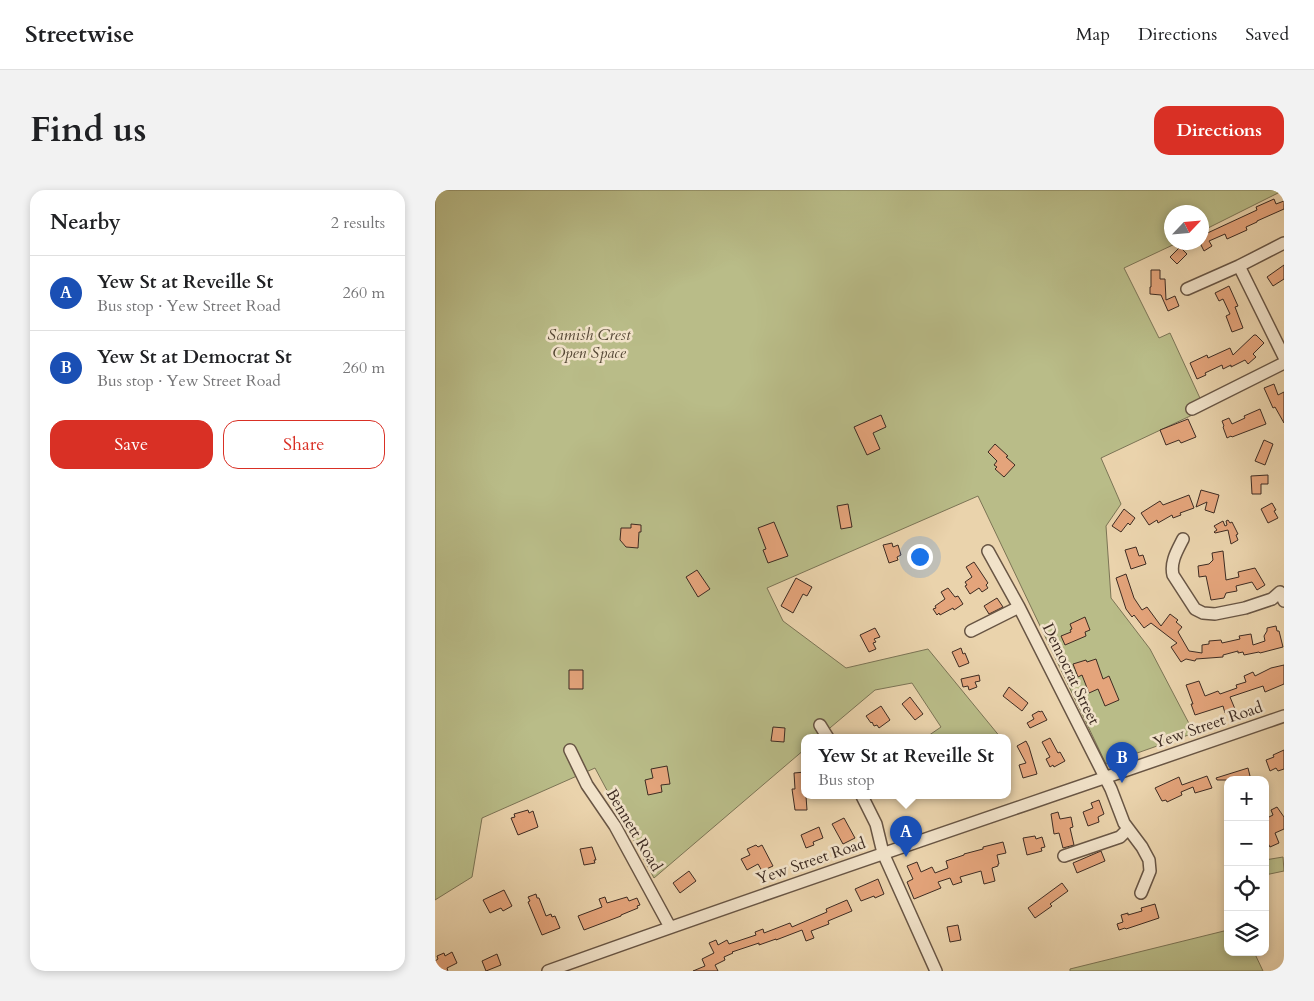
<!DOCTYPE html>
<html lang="en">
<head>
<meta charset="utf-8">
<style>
  body { margin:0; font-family:Cardo,serif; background:#f2f2f2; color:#202124 }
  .controls { position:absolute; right:15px; bottom:15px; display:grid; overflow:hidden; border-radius:10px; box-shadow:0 2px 8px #0003 }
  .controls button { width:45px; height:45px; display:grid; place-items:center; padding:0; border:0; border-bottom:1px solid #e0e0e0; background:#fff; color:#202124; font:25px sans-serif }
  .compass { position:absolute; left:729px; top:15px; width:45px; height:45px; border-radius:50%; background:#fff; box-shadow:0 2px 8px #0003; rotate:64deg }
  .you { position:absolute; left:484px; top:366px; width:18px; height:18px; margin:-12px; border:4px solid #fff; border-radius:50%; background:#1a73e8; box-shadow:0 0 0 8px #1a73e833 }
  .badge { display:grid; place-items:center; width:32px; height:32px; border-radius:50%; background:#d93025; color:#fff; font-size:16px; font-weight:700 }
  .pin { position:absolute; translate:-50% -41px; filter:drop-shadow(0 1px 2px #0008) }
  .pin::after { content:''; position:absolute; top:26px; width:18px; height:15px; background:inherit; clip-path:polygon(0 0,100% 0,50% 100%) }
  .popup { position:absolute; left:366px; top:544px; width:210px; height:65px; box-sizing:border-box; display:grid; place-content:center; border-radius:10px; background:#fff; filter:drop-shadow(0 1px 4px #0005); font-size:16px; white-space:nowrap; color:#757577 }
  .popup b { font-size:19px; color:#202124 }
  .popup::after { content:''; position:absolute; left:50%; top:100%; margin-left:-10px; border:10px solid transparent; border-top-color:#fff }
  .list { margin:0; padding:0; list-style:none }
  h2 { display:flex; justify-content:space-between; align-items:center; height:65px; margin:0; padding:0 20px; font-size:21px }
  h2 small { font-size:16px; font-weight:400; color:#757577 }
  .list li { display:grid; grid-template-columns:32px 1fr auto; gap:15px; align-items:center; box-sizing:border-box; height:75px; padding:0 20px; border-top:1px solid #e0e0e0 }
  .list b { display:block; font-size:19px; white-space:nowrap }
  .list p { margin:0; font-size:16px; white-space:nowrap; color:#757577 }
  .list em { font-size:16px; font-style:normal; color:#757577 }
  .actions { display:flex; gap:10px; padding:15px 20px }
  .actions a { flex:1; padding:11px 0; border:1px solid #d93025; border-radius:15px; text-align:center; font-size:18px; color:#d93025 }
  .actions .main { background:#d93025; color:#fff }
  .icon { flex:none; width:28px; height:28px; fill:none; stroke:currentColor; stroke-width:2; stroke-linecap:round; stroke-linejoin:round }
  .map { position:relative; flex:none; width:849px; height:781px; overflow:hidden; border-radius:15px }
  header { display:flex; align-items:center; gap:30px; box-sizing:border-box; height:70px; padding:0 25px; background:#fff; border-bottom:1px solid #e0e0e0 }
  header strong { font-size:24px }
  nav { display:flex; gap:28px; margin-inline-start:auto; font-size:18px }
  .intro { display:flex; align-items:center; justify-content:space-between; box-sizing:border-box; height:120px; padding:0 30px }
  h1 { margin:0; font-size:35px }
  .button { padding:12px 22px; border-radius:15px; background:#d93025; color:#fff; font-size:18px; font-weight:700 }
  main { display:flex; gap:30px; padding:0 30px }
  aside { flex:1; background:#fff; border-radius:15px; box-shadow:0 2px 8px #0003 }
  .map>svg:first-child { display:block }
</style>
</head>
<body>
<header>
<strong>Streetwise</strong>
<nav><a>Map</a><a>Directions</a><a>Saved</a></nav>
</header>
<div class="intro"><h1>Find us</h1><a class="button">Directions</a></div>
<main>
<aside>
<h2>Nearby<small>2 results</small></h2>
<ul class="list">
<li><span class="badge" style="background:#1a4fb4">A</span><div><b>Yew St at Reveille St</b><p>Bus stop · Yew Street Road</p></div><em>260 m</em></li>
<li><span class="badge" style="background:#1a4fb4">B</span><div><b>Yew St at Democrat St</b><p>Bus stop · Yew Street Road</p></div><em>260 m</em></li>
</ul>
<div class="actions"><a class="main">Save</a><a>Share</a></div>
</aside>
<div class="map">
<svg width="849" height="781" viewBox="0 0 849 781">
  <rect width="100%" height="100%" fill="#ead3ac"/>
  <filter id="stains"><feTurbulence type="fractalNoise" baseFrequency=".004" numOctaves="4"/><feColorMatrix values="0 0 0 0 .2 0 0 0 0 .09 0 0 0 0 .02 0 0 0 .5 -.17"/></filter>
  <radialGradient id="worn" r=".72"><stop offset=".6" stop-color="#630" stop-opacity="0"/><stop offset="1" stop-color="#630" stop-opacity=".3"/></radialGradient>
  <path fill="#b9bc88" stroke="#7b7455" d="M0,0H849L767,41L766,22H736V52L742,53L689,78L724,148L735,143L770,219L666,268L686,314L671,336L676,408L715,459L759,543L671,574L543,306L332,398L348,431L411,478L493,459L566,548H490L506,537L477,493L440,500L383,548H370V559L219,688L160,578L47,628L37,687L0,710Z
    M848,667L849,681L830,685V670Z
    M793,740V762H819L828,781H635V779Z"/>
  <path fill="#e4a47b" stroke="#3d2b22" d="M839,9L841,14L849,11V19L822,31V32L811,37L812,40L792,49L790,44L774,51L777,56L769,61L766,55V46L822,20L821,17Z
    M745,57L752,64L742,74L735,67Z
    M849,75V89L838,96L832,87Z
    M716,80H725V89H730L731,110L740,106L744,116L733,121L726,105L715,104V97H716Z
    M794,96L803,116L800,117L808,138L797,142L791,126L795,124L788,109L784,111L780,103Z
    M819,145H821L829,153L818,164L821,167L813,174L810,170L796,177V175L788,179L787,175L770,183L771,185L762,189L755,173L772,165L773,168L795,158L798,165Z
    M839,194L843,205L849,202V233L840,217L838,218L829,198Z
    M825,219L831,234L797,247L796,246L792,248L788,237L789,236L787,231L794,228L797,234L810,228L809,226Z
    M446,225L451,237L438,243L445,259L432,265L419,237Z
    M753,229L761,247L746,253L744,250L731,255L725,240Z
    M829,250L838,254L830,275L820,271Z
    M560,254L573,266L571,267L580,275L569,287L560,279L562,277L559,275L562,271L553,262Z
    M833,285V294H826V304H817L816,286Z
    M766,300L784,305L779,323L770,320L772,312L761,317Z
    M754,305L759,318L745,323L746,325L738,328L737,325L723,333L722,330L714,335L706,323L725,311L728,315Z
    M837,313L841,320L839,321L843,328L833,333L826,319Z
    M413,314L417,337L406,339L402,316Z
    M689,319L700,328L695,335L693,333L686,342L677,336Z
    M793,330L795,333L797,332L803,344L801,345L803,350L796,354L793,340L780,343L779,342L782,340L779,336L788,331L790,336L792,335L791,331Z
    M339,332L353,366L333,373L328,360L331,359L323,338Z
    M196,334L206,335V342H204L203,358L191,357L185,350L186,338H196Z
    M457,353L458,357L463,355L466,365L462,367L463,370L454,373L448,355Z
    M701,357L704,366L708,365L711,374L696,379L690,360Z
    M788,361L791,390L804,387L803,382L820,378L830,395L822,400L817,392L801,396L802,401L791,403L789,408L776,410L771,386L764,387L763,376L774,374L778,370L777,363Z
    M539,372L553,393L551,395L553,398L547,402L544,398L535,404L530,396L532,395L530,392L537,387L531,377Z
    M262,380L275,399L263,407L251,387Z
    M691,384L699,408L707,420L712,417L726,436L735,424L743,430L741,432L747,437L743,442L754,461L767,463V455L774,454V451L786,450L787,453L805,449L804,446L816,444L818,455L830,451L829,446L832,441V438L841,436L842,441H844L848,457L825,463L824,462L809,465L808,462L803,463V461L788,465V467L761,469L760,471L751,469L746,472L736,457L742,453L716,433L709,438L699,425L697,427L691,419L681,388Z
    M361,388L377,397L372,406L368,404L358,423L346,416Z
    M513,398L520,407L523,406L528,414L519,420L518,418L505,425L504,423L502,425L498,419L501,418L500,416L510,409L506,402Z
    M562,408L568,417L554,424L549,416Z
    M650,427L655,440L650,442L651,446L630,455L626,446L636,442L635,440L637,439L635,434Z
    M440,438L445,447L439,449L441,452L438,453L441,459L434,462L425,445Z
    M526,458L528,464L530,463L534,473L524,477L517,462Z
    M661,469L668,489L674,486L684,510L670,516L663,499L654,503L647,485L643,487L638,474L651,470L652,472Z
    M849,475V494L830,502L828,496L795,507L800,519L790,523L788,516L760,525L756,514H758L751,495L764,491L770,506L783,501L785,504L802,498L801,495L811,492L809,486L818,482L820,486L836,478Z
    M134,480H148V499H134Z
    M544,485L545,491L540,492L542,497L534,500L533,496L528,497L526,489Z
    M574,497L593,513L587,521L568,506Z
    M475,507L488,524L480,530L467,514Z
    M446,516L455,530L444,538L442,535L439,536L437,532L436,533L431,526Z
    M604,521L605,522L607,521L612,530L595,538L592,533L599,529L597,525Z
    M338,537L350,538L349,552L336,551Z
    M615,548L623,563L625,562L630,571L619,577L618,575L615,577L611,569L615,567L607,552Z
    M591,551L594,557L602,584L588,588L584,575L591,573L582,556Z
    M849,560V579L843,581L841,578L835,581L831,570L839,567L838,565Z
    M232,576L235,594L226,595L227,602L213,605L210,590L218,588L216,579Z
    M813,578L816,590H782L781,588Z
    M370,582V606H371L372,620H360L357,599H360L359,583Z
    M772,586L777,598L760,603L758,597L746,602L747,605L732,612L731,610L727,611L720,598L744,587L747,595Z
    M664,610L669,624L663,627L664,632L653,636L648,622L658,618L656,613Z
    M842,617L849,627V639L840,643L844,653L835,657L830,648V629L838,625L836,620Z
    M93,620L94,623L98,621L103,637L83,645L76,628L80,627L79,624Z
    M623,622L625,629L636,627L638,637L635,638L639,655L628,658L624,643L619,644L616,624Z
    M409,628L420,648L408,654L397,634Z
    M384,637L388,648L378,652L379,655L371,658L366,645Z
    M600,646L601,649L607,647L610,657L606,658L607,661L592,665L588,648Z
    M568,652L571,663L562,665L564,674H563V676L557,678L560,691L549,694L546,681L525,687L527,692L518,695L515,688L503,692L506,698L479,709L472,692L478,689L472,676L482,672L486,682L497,677L500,683L513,678L511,671L529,665V664L548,659V657Z
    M321,655L323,657L327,655L338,676L327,681L323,674L312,680L306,669L315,665L312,659Z
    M157,657L161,670H159L160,673L149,675L145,659Z
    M666,661L670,671L642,683L638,673Z
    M254,681L261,691L245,703L238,693Z
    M443,689L449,704L440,708L439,706L426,711L420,699Z
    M627,693L633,701L615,714L617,716L600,728L593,718Z
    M69,700L77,716L68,721L66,718L55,723L48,710Z
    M101,704L102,708H104L111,726L116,724L117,727L120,726L125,738L107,745L93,712L95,711L93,707Z
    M170,707L172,713L192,707L194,711L202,708L205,715L202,716L203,718L186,725V726L149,740L143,726L167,717L164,709Z
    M412,710L417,721L393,731L394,734L376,741L379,748L371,751L367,740L341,750V749L324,755V753L297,762L298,763L289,767L290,770L280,775L283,781H258L270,776L267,769L279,763L274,753L281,750L283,755L292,750L294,754L321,745L320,742L328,739L329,743L355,733L357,737L392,722L391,719Z
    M720,714L724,728L691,739L690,738L684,740L682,734L688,732L686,725L693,723V725L707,721L706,718Z
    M523,735L526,750L515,752L512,737Z
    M17,762L22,773L12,778L13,781H1L0,771L3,769L2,766L9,763L10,766Z
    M62,764L66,775L51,781L47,771Z"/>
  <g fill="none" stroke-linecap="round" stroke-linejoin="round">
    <g stroke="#685544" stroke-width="14">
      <path id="minor" d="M804,76L849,167
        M752,99L804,76L849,53
        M757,219L849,173
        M748,349C742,361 735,372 738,385L760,419L768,423L780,424L810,418L837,409L845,402L849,411
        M553,361L584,417L676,599L689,633L707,657L714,670L715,681L706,703
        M536,441L584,417
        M385,535L393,548
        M135,560L152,595L180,636L235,737
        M427,606L441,634L448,663L501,781
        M629,666L685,647L693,639
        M113,781C357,693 604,611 849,526"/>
    </g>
    <use href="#minor" stroke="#f1e2c9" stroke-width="11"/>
  </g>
  <g text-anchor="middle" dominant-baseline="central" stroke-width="5" stroke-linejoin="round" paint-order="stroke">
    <g font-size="16" font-style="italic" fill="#564836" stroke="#f1e2c9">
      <text x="154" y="145">Samish Crest<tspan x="154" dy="18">Open Space</tspan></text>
    </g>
    <g font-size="16" fill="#3d2b22" stroke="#f1e2c9">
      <text transform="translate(636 484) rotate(64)">Democrat Street</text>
      <text transform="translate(773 535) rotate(-19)">Yew Street Road</text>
      <text transform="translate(199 640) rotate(59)">Bennett Road</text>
      <text transform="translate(376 671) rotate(-19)">Yew Street Road</text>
    </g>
  </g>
  <rect width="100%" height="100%" filter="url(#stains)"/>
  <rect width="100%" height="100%" fill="url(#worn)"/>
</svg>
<div class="controls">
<button>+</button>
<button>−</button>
<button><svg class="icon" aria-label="locate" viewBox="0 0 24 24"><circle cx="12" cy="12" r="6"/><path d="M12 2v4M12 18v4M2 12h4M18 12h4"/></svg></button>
<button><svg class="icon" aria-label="layers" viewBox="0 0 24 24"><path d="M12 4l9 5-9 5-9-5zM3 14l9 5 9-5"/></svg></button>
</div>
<svg class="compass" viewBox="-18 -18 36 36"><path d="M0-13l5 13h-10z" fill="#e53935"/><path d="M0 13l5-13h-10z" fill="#757577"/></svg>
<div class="you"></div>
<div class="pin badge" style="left:471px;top:667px;background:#1a4fb4">A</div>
<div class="popup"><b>Yew St at Reveille St</b>Bus stop</div>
<div class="pin badge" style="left:687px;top:593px;background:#1a4fb4">B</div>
</div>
</main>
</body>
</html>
